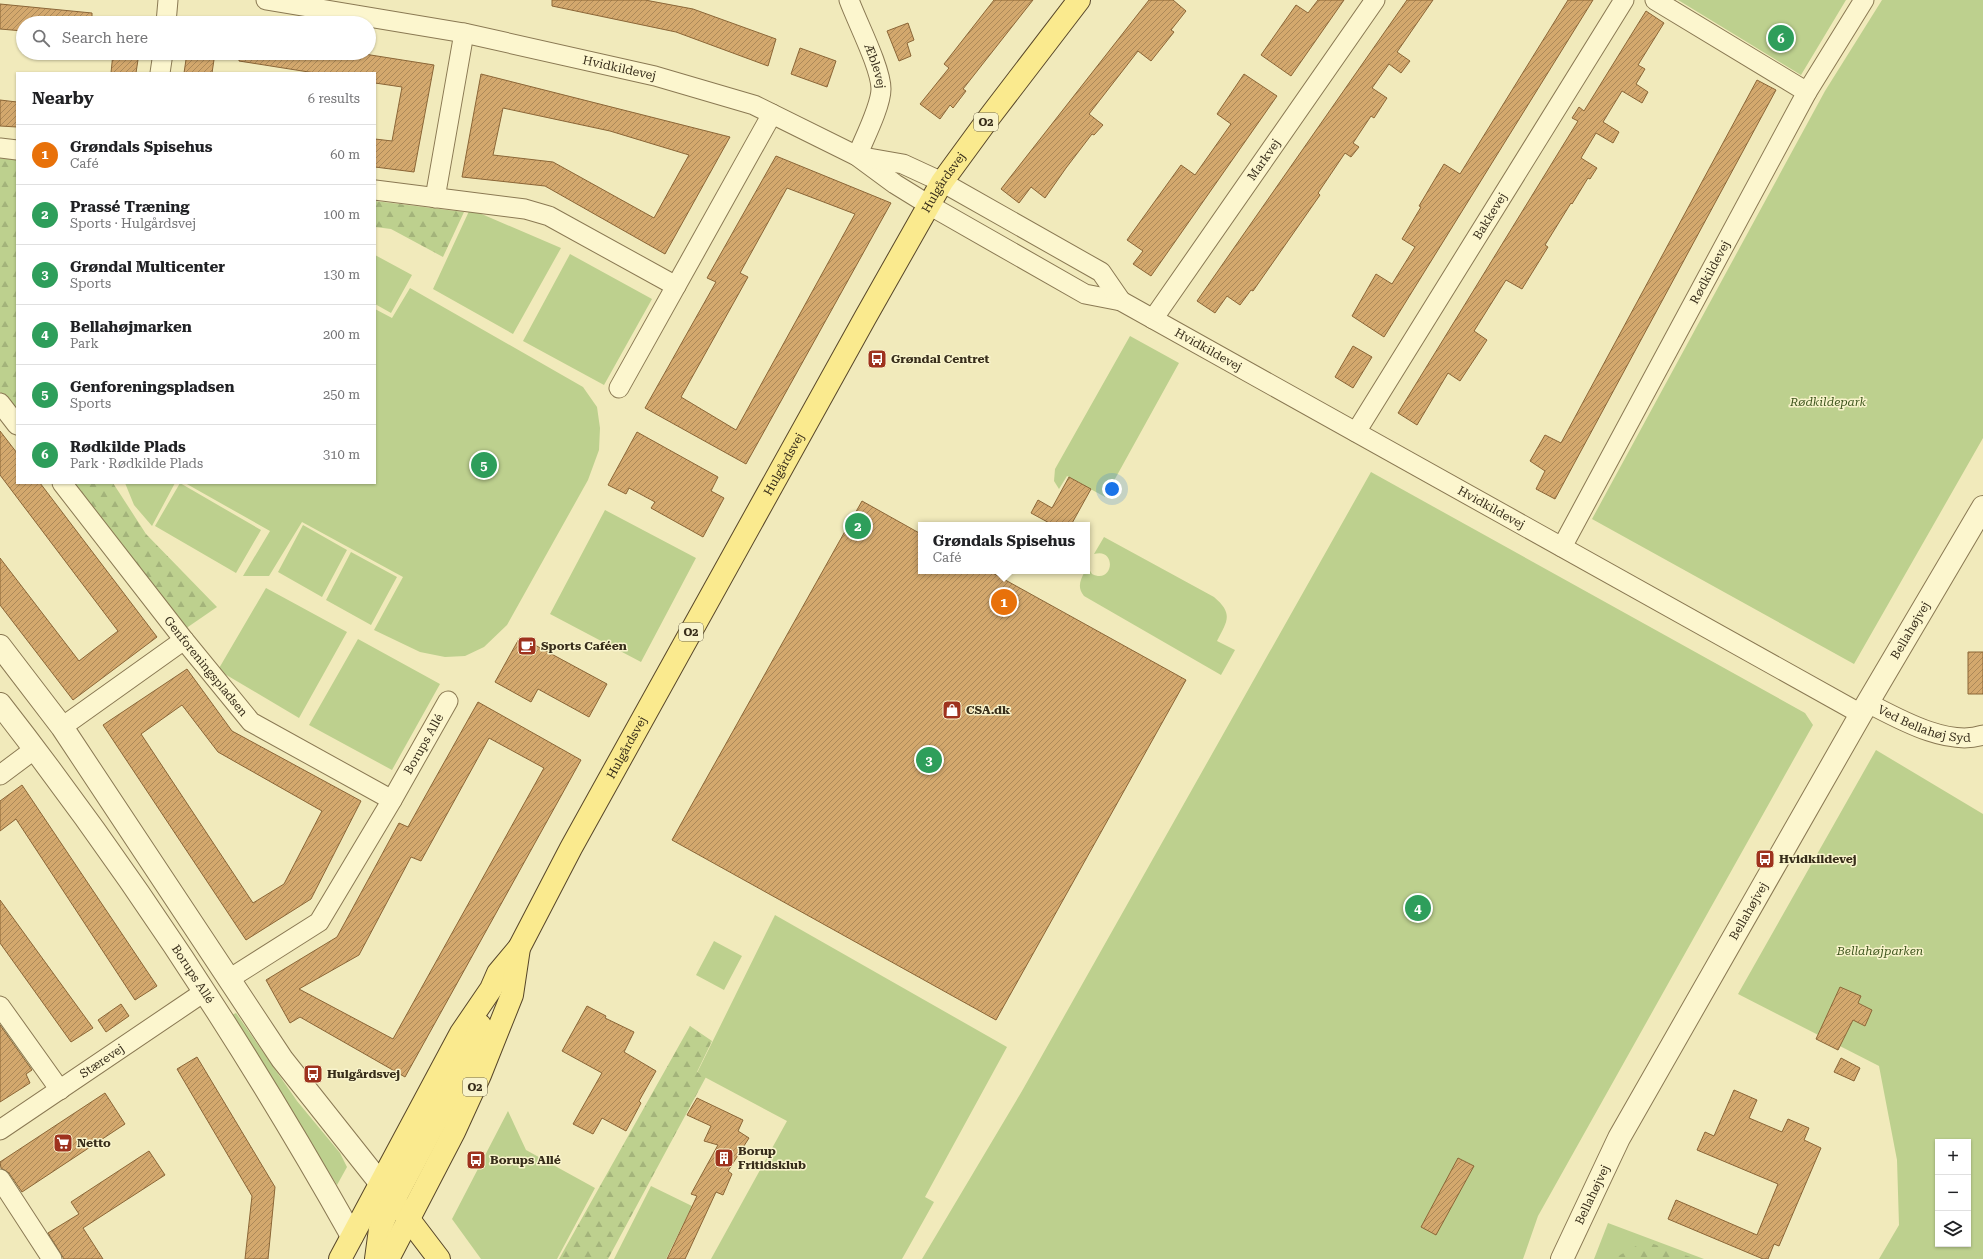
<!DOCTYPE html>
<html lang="en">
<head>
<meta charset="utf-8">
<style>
  body { margin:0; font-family:"Roboto Serif",serif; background:#f6f6f6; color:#202124 }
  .controls { position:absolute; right:12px; bottom:12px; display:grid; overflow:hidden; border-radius:0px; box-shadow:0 1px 3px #0004 }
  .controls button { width:36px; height:36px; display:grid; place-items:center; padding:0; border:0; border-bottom:1px solid #e0e0e0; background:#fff; color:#202124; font:20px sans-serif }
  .you { position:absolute; left:1112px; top:489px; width:14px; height:14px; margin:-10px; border:3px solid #fff; border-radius:50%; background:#1a73e8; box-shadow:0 0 0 6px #1a73e833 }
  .badge { display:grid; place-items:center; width:26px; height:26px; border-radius:50%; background:#9e321e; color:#fff; font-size:13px; font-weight:700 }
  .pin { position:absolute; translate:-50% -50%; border:2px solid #fff; box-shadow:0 1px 4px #0006 }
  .popup { position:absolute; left:918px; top:522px; width:172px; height:52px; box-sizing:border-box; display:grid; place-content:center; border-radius:0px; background:#fff; filter:drop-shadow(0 1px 3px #0005); font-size:13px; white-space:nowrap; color:#757577 }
  .popup b { font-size:15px; color:#202124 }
  .popup::after { content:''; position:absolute; left:50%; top:100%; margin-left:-8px; border:8px solid transparent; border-top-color:#fff }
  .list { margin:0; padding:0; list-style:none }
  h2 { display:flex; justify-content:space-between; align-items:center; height:52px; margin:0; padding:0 16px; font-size:17px }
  h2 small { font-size:13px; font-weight:400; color:#757577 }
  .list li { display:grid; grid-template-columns:26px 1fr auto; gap:12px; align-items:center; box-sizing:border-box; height:60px; padding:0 16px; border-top:1px solid #e0e0e0 }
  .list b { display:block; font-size:15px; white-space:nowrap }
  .list p { margin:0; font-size:13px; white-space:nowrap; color:#757577 }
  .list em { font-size:13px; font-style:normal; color:#757577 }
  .icon { flex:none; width:22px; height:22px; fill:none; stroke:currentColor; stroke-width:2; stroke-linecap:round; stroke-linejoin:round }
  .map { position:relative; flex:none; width:1983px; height:1259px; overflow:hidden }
  .search { position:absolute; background:#fff; box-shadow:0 1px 3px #0004; left:16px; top:16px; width:360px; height:44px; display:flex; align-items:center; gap:10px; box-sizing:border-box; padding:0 14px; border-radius:22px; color:#757577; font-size:15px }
  .panel { position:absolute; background:#fff; box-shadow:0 1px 3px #0004; left:16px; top:72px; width:360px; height:412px; border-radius:0px }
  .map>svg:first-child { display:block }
</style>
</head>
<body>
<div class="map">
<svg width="1983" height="1259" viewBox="0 0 1983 1259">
  <defs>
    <pattern id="forest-firs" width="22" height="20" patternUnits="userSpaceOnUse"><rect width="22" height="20" fill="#bdd08e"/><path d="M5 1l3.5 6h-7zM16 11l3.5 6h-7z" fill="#a3b37a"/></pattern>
    <pattern id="building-hatch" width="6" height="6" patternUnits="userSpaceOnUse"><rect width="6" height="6" fill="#d3a86d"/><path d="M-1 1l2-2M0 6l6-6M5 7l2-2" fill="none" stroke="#ac8959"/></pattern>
  </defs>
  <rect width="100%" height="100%" fill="#f1eabb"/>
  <path fill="#bdd08e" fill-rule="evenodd" d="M1678,0H1846L1801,75Z
    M1882,0H1983V438L1854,664L1592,519L1825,91Z
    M470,209L561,248L513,334L433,289Z
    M570,254L652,299L604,385L523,341Z
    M375,255L412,275L391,313L375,304Z
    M410,288L583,387L597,407L600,428L599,450L588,480L507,625L484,647L465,656L445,657L420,652L374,630L403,577L302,522L269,576H243L270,531L185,483H375V309L392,318Z
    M1130,336L1179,363L1105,497L1067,476L1059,489L1054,481L1055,469Z
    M1371,472L1805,713L1813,725L1538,1216L1523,1259H922L1022,1091Z
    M125,483H175L152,526L134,505Z
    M180,483L261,530L236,573L155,526Z
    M605,510L696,558L641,662L550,614Z
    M303,525L347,550L322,597L278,572Z
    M1104,537L1214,597C1234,614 1227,621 1217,641L1235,650L1221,675L1084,596C1077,587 1080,581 1085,571H1087V566L1092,574C1114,585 1117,547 1094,554Z
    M351,552L397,577L371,625L326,600Z
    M266,588L347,632L299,718L218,670Z
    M358,639L440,684L392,770L309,725Z
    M1876,750L1983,814V1259H1879L1899,1225L1897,1160L1879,1066L1738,994ZM1938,1142H1968V1244H1938Z
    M775,915L1007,1047L925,1197L934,1202L902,1259H711L787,1121L697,1073Z
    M714,941L742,956L724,990L696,975Z
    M236,1013L297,1101L340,1153L347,1167L337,1185L232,1015Z
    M508,1111L526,1150L595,1188L557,1259H481L452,1219Z
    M651,1186L692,1206L666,1259H614Z
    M1608,1223L1704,1259H1594Z"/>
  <path fill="url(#forest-firs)" d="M0,158L17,160V413L0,392Z
    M375,201L464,212L443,257L391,229L375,227Z
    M71,483H113L146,534L217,607L185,629Z
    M690,1026L712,1041L697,1072L706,1077L608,1259H559Z
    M1645,1241L1696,1259H1613Z"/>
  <path fill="url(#building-hatch)" stroke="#8b6637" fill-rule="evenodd" d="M552,0H645L693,9L776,39L768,66L676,32L552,6Z
    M994,0H1033L963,89L966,91L953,108L950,105L940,119L920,104L949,68L944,64Z
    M1149,0H1173L1186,11L1171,30L1174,32L1151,61L1138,51L1089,114L1103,125L1094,135L1092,134L1066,168L1045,198L1031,187L1019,203L1001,189Z
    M1318,0H1344L1291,76L1261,55L1296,5L1308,13Z
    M1407,0H1433L1397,52L1410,61L1401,73L1389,64L1372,88L1387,98L1374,118L1371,116L1353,143L1359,147L1351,157L1345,153L1318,193L1320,195L1253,291L1251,290L1240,305L1227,296L1215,313L1197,301Z
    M1568,0H1593L1384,337L1352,316L1376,274L1392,284L1415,247L1402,239L1421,207L1419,206L1444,164L1460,174Z
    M0,4L92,13V23H23V31L0,29Z
    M1646,11L1664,23L1638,65L1645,69L1636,84L1648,92L1642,103L1622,91L1603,122L1619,132L1613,143L1596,133L1581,158L1597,168L1590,179L1588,178L1572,204L1571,203L1545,245L1548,247L1522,289L1506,280L1474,331L1487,340L1460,381L1448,373L1417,425L1398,413L1578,121L1572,118L1579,107L1584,111Z
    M908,23L914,40L907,43L911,56L899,61L887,31Z
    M800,48L836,61L827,87L791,74Z
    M113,53H139L136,73H111Z
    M187,53H215L212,73H184Z
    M239,53H358L434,65L414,172L375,167V139L392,141L402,87L375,83V73H315L239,61Z
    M481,74L730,137L665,254L545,186L462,177ZM503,108L610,131L689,155L654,218L553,162L493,155Z
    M1244,74L1277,96L1151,276L1133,264L1143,251L1127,240L1181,165L1195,175L1231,124L1217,114Z
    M1757,80L1776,90L1555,499L1536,489L1545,471L1530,461L1545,435L1561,443Z
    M0,100L17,102V127L0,126Z
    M776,156L891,203L746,464L645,408L716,282L707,278ZM787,188L855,214L736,430L681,397L748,277L740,273Z
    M1353,346L1372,357L1353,388L1335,377Z
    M0,431L17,453V483H40L157,637L73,700L0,605V558L79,661L118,631L0,475Z
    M637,432L718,477L711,491L724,498L703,537L651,508L655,502L629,488L626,494L608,485Z
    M1069,477L1091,489L1071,525H1053L1031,513L1038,500L1052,508Z
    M862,501L921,534V571H989L1186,680L996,1020L672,840Z
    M520,637L607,684L589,717L538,689L531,702L495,682Z
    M1968,652H1983V694H1968Z
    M187,669L232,731L361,801L311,899L246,940L103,725ZM182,705L218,752L322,811L284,884L253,903L141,734Z
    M478,702L581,760L405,1077L300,1017L290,1023L266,980L337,937L399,823L408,827ZM489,738L544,768L393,1039L299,989L359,955L411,857L421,861Z
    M22,785L157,986L135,1000L16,819L0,831V801Z
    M0,900L93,1028L71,1042L0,943Z
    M1840,987L1861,996L1858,1003L1872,1010L1865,1026L1853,1020L1838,1050L1816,1039Z
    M121,1004L129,1016L106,1032L98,1020Z
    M587,1006L606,1016L605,1018L634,1032L624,1052L656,1071L639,1101L641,1103L626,1131L602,1118L593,1134L573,1124L602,1073L562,1051Z
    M0,1025L32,1070L26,1074L30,1083L0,1102Z
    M197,1057L275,1187L268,1259H245L252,1196L177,1069Z
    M1841,1058L1860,1068L1854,1081L1834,1072Z
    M1734,1090L1757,1100L1749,1118L1782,1132L1788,1119L1809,1128L1804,1140L1821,1148L1779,1246L1774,1244L1768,1259H1763L1668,1219L1676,1200L1757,1235L1778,1184L1697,1150L1705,1132L1714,1136Z
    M105,1093L125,1124L22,1192L9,1173L1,1168L0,1162Z
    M697,1098L743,1120L738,1131L749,1138L728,1171L732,1174L723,1195L716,1192L685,1259H667L697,1196L691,1194L718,1145L704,1141L711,1126L687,1115Z
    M149,1151L165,1175L83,1228L103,1259H64L48,1233L79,1214L71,1202Z
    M1458,1158L1474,1166L1436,1235L1421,1227Z"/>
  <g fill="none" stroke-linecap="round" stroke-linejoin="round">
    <g stroke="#8a7953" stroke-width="21">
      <g id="minor">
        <path id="s1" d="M266,0L464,33L655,76L754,105L857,156L895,184L929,205L1085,294L1121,301L1861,714"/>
        <path id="s2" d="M849,0C857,22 881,68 881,89C881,106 864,139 857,156"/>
        <path d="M1655,0L1807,92"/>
        <path d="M166,23L168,0"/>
        <path d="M160,73L163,53"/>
        <path d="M0,148L17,150"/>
        <path d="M863,157L903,164L942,182L1101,272L1121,301"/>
        <path d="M375,190L525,209L549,216L676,286"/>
        <path d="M435,198L464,33"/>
        <path id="s3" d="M1153,319L1375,0"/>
        <path d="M619,388L772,114"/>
        <path d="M0,403L17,425"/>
        <path id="s4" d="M1356,432L1624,0"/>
        <path id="s5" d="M62,483L184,640L251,722L392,800"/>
        <path id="s6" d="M1562,547L1807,92L1864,0"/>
        <path id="s7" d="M1868,703C1899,719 1948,747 1983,735"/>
        <path d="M62,727L184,640"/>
        <path d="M0,775L35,749"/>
        <path id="s8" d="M229,979L319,922L392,800L448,701"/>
        <path d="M0,1006L60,1090"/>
        <path id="s9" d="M0,1130L204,992"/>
        <path d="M0,1179L52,1259"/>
      </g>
    </g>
    <g stroke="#8a7953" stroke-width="24">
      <g id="tertiary">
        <path d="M0,646L62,727L282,1059L381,1184"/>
        <path id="s10" d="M0,704C131,872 248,1051 352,1236"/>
        <path id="s11" d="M1562,1259L1619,1138L1861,714L1983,507"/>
      </g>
    </g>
    <g stroke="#574629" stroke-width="24">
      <g id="primary">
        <path d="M401,1209L439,1259"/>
        <path d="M340,1259L461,1033L491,989L498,973L519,948"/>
        <path d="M376,1259L380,1229L386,1215L448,1098L475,1040L480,1025"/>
        <path id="s12" d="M388,1259L454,1132L480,1075L512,995L519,948L571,848L865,318L942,182L991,115L1079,0"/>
      </g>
    </g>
    <use href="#minor" stroke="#fcf6ce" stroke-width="19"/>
    <use href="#tertiary" stroke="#fcf6ce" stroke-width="22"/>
    <use href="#primary" stroke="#faea8e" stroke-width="22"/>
  </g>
  <defs>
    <g id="bus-square" transform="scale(1)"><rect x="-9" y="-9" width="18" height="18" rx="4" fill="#9e321e" stroke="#f8f3cb"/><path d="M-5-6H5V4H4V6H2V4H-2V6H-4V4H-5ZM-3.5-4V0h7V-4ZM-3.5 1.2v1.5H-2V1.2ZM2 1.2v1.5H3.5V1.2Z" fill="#fff"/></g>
    <g id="cafe-square" transform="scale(1)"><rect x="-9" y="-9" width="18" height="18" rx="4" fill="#9e321e" stroke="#f8f3cb"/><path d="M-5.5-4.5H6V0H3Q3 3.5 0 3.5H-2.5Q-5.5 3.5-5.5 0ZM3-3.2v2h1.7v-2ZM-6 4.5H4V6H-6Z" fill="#fff"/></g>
    <g id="shop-square" transform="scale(1)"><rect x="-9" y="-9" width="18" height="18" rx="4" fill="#9e321e" stroke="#f8f3cb"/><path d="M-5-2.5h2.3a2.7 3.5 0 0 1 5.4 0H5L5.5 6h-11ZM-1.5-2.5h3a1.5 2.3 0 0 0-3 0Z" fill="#fff"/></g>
    <g id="supermarket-square" transform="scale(1)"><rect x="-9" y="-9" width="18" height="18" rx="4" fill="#9e321e" stroke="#f8f3cb"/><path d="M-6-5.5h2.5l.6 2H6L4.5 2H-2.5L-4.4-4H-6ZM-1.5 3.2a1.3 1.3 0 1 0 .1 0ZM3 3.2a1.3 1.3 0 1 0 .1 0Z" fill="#fff"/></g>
    <g id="building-square" transform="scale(1)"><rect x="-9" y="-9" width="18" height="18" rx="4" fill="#9e321e" stroke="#f8f3cb"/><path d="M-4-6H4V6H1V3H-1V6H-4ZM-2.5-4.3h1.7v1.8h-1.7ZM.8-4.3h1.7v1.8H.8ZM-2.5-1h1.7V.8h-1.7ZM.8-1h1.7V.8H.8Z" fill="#fff"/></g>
  </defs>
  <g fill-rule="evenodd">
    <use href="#bus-square" x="877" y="359"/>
    <use href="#cafe-square" x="527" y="646"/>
    <use href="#shop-square" x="952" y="710"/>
    <use href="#bus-square" x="1765" y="859"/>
    <use href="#bus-square" x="313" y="1074"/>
    <use href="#supermarket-square" x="63" y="1143"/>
    <use href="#building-square" x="724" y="1158"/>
    <use href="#bus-square" x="476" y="1160"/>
  </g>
  <g text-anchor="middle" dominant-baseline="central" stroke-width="3" stroke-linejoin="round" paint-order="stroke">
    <g fill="#f8f3cb" stroke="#71684f" stroke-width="1">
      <rect x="974" y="113" width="24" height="18" rx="3"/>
      <rect x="679" y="623" width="24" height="18" rx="3"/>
      <rect x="463" y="1078" width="24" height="18" rx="3"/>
    </g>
    <g font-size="11" font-weight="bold" fill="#372d1a">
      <text x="986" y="122">O2</text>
      <text x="691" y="632">O2</text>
      <text x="475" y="1087">O2</text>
    </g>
    <g font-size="12" fill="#372d1a" stroke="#f8f3cb">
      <text stroke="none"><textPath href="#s2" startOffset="71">Æblevej</textPath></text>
      <text stroke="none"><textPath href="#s1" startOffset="360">Hvidkildevej</textPath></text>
      <text stroke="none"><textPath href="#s3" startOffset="194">Markvej</textPath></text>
      <text stroke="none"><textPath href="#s12" startOffset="1215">Hulgårdsvej</textPath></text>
      <text stroke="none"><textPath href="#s4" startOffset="254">Bakkevej</textPath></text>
      <text stroke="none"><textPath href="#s6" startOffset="312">Rødkildevej</textPath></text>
      <text stroke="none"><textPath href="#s1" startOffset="1018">Hvidkildevej</textPath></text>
      <text stroke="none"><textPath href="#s12" startOffset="891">Hulgårdsvej</textPath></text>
      <text stroke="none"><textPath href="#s1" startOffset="1342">Hvidkildevej</textPath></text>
      <text stroke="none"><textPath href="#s11" startOffset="719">Bellahøjvej</textPath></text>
      <text stroke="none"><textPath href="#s5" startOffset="233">Genforeningspladsen</textPath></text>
      <text stroke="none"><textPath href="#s7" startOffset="61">Ved Bellahøj Syd</textPath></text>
      <text stroke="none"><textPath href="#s8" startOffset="313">Borups Allé</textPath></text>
      <text stroke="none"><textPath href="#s12" startOffset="567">Hulgårdsvej</textPath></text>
      <text stroke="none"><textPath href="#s11" startOffset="395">Bellahøjvej</textPath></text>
      <text stroke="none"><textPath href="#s10" startOffset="332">Borups Allé</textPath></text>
      <text stroke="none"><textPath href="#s9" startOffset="123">Stærevej</textPath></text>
      <text stroke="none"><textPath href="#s11" startOffset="71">Bellahøjvej</textPath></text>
    </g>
    <g font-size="12" font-weight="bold" fill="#372d1a" stroke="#f8f3cb" text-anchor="start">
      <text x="891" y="359">Grøndal Centret</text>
      <text x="541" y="646">Sports Caféen</text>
      <text x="966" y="710">CSA.dk</text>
      <text x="1779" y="859">Hvidkildevej</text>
      <text x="327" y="1074">Hulgårdsvej</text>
      <text x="77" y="1143">Netto</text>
      <text x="738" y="1151">Borup<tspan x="738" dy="14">Fritidsklub</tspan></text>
      <text x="490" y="1160">Borups Allé</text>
    </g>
    <g font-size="12" font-style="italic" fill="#3f561e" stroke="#f8f3cb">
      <text x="1828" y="402">Rødkildepark</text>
      <text x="1880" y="951">Bellahøjparken</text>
    </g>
  </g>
</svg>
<div class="controls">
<button>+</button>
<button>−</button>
<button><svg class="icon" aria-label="layers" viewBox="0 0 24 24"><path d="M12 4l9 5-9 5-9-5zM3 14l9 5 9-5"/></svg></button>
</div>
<div class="you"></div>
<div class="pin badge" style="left:1004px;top:602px;background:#e8710a">1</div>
<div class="popup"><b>Grøndals Spisehus</b>Café</div>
<div class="pin badge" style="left:858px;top:526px;background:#2e9e5b">2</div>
<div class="pin badge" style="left:929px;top:760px;background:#2e9e5b">3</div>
<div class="pin badge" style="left:1418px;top:908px;background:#2e9e5b">4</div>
<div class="pin badge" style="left:484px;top:465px;background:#2e9e5b">5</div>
<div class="pin badge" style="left:1781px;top:38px;background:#2e9e5b">6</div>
<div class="search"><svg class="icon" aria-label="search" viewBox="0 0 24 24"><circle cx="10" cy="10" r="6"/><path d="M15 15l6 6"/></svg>Search here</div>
<section class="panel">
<h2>Nearby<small>6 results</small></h2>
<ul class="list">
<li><span class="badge" style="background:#e8710a">1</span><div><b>Grøndals Spisehus</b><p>Café</p></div><em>60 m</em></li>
<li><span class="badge" style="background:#2e9e5b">2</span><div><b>Prassé Træning</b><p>Sports · Hulgårdsvej</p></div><em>100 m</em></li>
<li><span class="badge" style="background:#2e9e5b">3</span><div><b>Grøndal Multicenter</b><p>Sports</p></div><em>130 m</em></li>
<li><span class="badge" style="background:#2e9e5b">4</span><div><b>Bellahøjmarken</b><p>Park</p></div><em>200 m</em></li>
<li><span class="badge" style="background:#2e9e5b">5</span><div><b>Genforeningspladsen</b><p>Sports</p></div><em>250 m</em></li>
<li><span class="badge" style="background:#2e9e5b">6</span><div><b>Rødkilde Plads</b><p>Park · Rødkilde Plads</p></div><em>310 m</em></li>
</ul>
</section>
</div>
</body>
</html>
